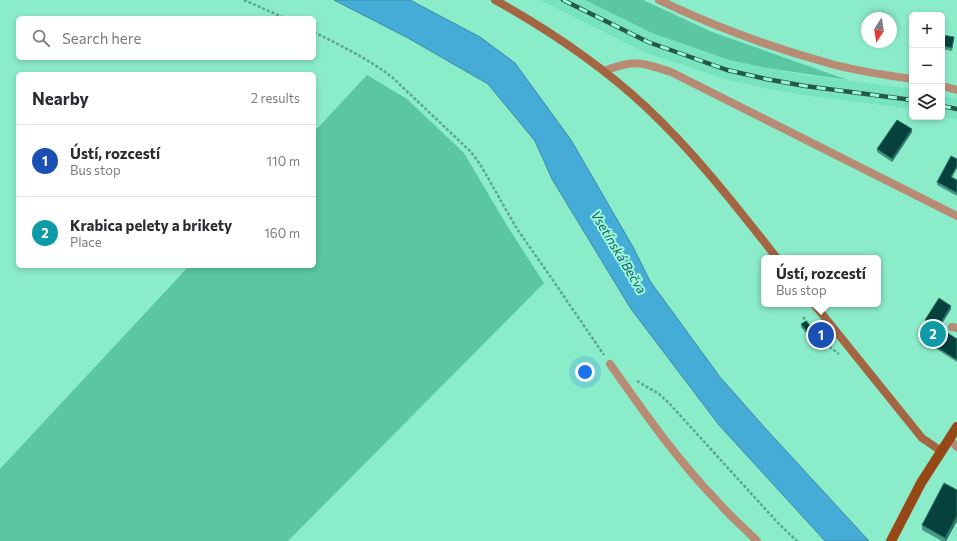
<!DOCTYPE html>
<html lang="en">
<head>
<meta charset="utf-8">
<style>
  body { margin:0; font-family:Commissioner,sans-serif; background:#f2f2f3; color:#2b2b33 }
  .controls { position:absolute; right:12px; top:12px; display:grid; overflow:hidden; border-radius:6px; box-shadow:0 2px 6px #0003 }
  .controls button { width:36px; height:36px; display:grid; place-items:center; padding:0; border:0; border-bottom:1px solid #e1e1e2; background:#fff; color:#2b2b33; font:20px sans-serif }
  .compass { position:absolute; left:861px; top:12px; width:36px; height:36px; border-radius:50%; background:#fff; box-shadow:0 2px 6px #0003; rotate:192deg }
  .you { position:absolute; left:585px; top:372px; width:14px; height:14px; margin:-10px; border:3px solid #fff; border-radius:50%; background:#1a73e8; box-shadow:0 0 0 6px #1a73e833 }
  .badge { display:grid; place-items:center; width:26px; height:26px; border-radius:50%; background:#111827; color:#fff; font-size:13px; font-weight:700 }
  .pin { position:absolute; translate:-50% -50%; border:2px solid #fff; box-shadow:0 1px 4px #0006 }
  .popup { position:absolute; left:761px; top:255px; width:120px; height:52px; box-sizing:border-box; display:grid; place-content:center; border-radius:6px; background:#fff; filter:drop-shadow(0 1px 3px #0005); font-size:13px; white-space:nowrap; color:#7c7c81 }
  .popup b { font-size:15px; color:#2b2b33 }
  .popup::after { content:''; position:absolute; left:50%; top:100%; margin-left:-8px; border:8px solid transparent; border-top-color:#fff }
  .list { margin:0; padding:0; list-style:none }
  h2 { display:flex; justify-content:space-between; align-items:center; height:52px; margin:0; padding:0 16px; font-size:17px }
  h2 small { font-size:13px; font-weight:400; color:#7c7c81 }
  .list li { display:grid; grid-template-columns:26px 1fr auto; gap:12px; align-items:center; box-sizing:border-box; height:72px; padding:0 16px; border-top:1px solid #e1e1e2 }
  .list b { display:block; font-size:15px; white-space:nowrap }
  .list p { margin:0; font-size:13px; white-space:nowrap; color:#7c7c81 }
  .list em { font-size:13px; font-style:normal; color:#7c7c81 }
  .icon { flex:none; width:22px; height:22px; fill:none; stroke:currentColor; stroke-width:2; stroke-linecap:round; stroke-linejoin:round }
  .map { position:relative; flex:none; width:957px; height:541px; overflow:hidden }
  .search { position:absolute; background:#fff; box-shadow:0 2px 6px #0003; left:16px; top:16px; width:300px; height:44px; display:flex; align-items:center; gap:10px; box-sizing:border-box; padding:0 14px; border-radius:6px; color:#7c7c81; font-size:15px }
  .panel { position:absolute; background:#fff; box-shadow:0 2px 6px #0003; left:16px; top:72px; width:300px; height:196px; border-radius:6px }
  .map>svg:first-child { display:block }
</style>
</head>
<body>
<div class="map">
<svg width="957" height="541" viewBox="0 0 957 541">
  <rect width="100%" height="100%" fill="#8becca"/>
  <path fill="#77e4bf" d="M540,0H585L652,33L729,60L767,68L805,75L912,89V109L802,95L764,88L724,79L644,52Z
    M942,95L957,99V120L942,116Z"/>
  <path fill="#5ac6a2" d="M585,0H643L712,32L848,80L767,68L729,60L652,33Z
    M367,75L407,99L464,153L506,224L544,283L288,541H0V469L189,266H314V132Z"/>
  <path fill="#45acd7" stroke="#388da7" d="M334,0H410L480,37L515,63L571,140L633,247L650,281L720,377L766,429L869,541H825L719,425L631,309L552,179L535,141L488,84L408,38Z"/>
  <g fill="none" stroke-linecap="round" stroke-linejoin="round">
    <path stroke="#5ca68c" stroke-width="2.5" stroke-dasharray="3 2" stroke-linecap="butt" d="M244,0L285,18
      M314,32C341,46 369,59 393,78L470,151L480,164L517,229L550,276L604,355
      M803,317L822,341L839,354
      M637,381L659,394L668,402L778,523L797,541"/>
    <path stroke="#b78b74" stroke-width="8" d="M952,327L957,328
      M610,364C644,412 677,460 718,502C730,516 744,528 757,541"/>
    <path stroke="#b78b74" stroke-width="8" d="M659,0C713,26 770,47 828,63C855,71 884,75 912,79
      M604,71C634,59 641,62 671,72L957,216
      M942,86L957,90
      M949,439L957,447"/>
    <path stroke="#a46542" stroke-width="8" d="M495,0C549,30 601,65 646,107C695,153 736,206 777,258
      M814,304L922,438L941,451"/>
    <path stroke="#964917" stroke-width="10" d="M891,541L921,483L957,427"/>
    <g stroke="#275847" stroke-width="4.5">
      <path id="rail" d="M563,0L648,42L727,70L766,79L805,86L912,100
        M942,106L957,109"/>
    </g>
    <use href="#rail" stroke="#98fad7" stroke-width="3" stroke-dasharray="9" stroke-linecap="butt"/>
  </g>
  <path fill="#489684" d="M942,35L954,39L952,51L942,49Z
    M912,132L892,162L877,152V149Z
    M952,177L957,180V196L937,185V182Z
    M951,309L939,328L957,339V362L919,338V336L927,324L925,323V320Z
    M801,324L813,332L808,336L801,327Z
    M957,521L946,541H942L922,530V525Z"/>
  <path fill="#2e7468" d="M912,129V132L892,162V159Z
    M957,166V168L951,179V177Z
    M951,306V309L938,330V327Z
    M813,329V332L808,336V333Z
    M957,516V521L946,541H945V538Z"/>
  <path fill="#06413e" stroke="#2e7468" d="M942,35L954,37L952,48L942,46Z
    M897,120L912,129L892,159L877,149Z
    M951,156L957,159V166L951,177L957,180V193L937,182Z
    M939,298L951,306L938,327L957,339V360L919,336L928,322L925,320Z
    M806,321L813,329L808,333L801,324Z
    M944,483L957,490V516L945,538L922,525Z"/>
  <g text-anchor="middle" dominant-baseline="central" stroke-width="4" stroke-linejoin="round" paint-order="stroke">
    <g font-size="13" font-style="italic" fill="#21586f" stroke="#98fad7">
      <text transform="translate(619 252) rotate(59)">Vsetínská Bečva</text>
    </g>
  </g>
</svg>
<div class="controls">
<button>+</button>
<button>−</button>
<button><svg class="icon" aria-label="layers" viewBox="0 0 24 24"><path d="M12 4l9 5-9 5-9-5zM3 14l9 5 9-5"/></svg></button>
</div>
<svg class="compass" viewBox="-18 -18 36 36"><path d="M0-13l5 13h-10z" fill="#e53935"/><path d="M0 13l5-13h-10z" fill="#7c7c81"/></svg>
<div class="you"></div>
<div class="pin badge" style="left:821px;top:335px;background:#1a4fb4">1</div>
<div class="popup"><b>Ústí, rozcestí</b>Bus stop</div>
<div class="pin badge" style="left:933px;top:334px;background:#0f9aa8">2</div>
<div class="search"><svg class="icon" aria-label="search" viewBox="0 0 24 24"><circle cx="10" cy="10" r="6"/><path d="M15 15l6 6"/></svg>Search here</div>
<section class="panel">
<h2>Nearby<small>2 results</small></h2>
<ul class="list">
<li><span class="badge" style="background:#1a4fb4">1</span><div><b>Ústí, rozcestí</b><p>Bus stop</p></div><em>110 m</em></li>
<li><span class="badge" style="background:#0f9aa8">2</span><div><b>Krabica pelety a brikety</b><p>Place</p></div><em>160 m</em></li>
</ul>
</section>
</div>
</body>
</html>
